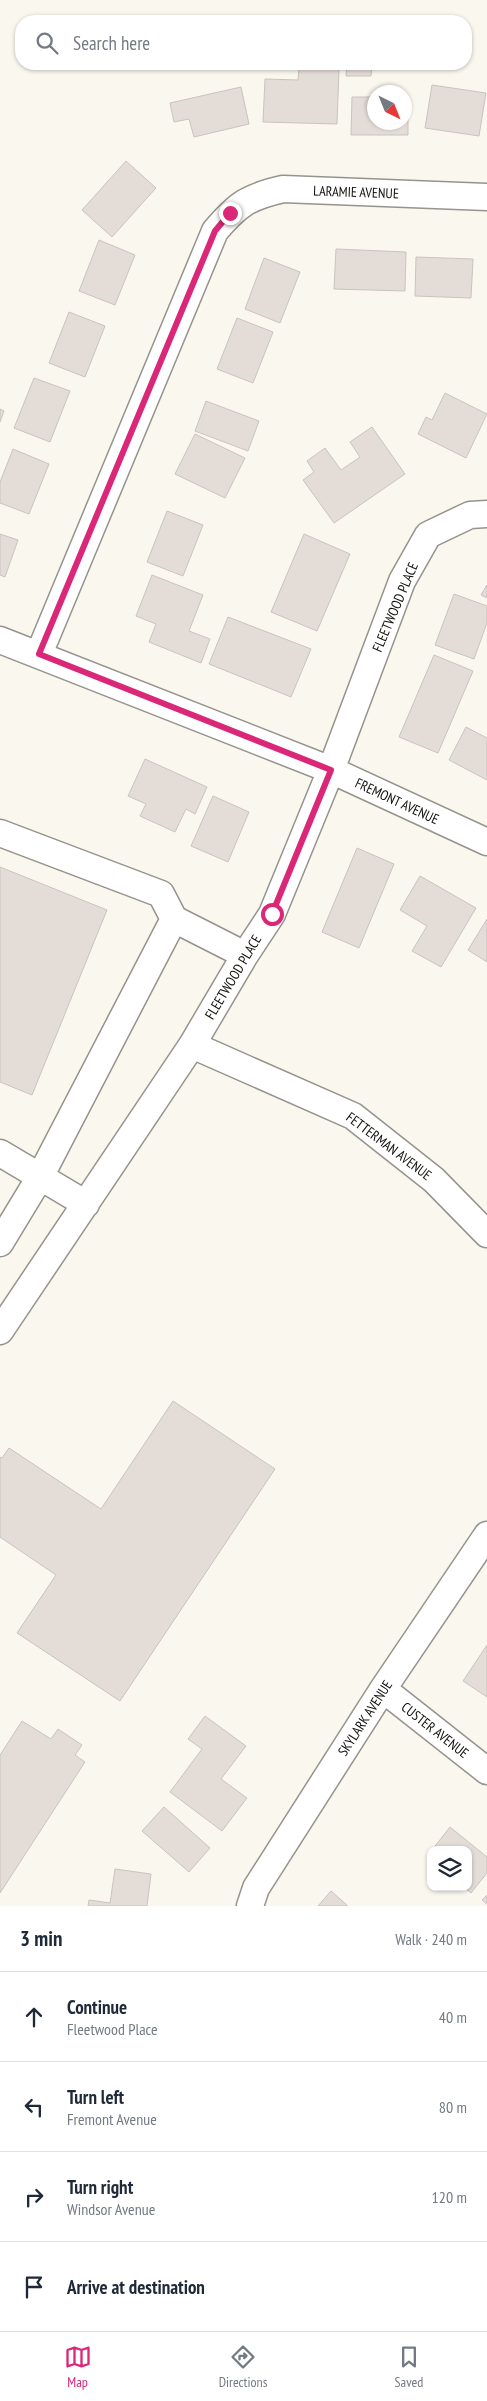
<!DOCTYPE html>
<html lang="en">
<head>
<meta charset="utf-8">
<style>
  body { margin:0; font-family:"PT Sans Narrow",sans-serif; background:#f6f6f7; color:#1f2937 }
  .controls { position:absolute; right:15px; bottom:15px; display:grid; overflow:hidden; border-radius:10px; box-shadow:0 1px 4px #0004 }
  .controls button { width:45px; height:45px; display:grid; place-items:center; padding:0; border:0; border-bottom:1px solid #e0e1e3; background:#fff; color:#1f2937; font:25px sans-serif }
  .compass { position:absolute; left:367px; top:85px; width:45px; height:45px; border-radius:50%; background:#fff; box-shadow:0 1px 4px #0004; rotate:137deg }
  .stop { position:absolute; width:15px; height:15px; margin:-11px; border:4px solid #db2777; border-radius:50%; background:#fff }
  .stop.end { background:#db2777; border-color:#fff; box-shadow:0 1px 5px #0008 }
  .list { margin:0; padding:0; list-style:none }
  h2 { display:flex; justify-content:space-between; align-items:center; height:65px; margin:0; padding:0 20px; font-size:21px }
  h2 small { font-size:16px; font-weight:400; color:#747a83 }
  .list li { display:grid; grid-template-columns:32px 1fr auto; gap:15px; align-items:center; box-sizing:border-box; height:90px; padding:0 20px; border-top:1px solid #e0e1e3 }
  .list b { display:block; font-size:19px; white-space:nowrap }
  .list p { margin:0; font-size:16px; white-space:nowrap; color:#747a83 }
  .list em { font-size:16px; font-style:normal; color:#747a83 }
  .icon { flex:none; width:28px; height:28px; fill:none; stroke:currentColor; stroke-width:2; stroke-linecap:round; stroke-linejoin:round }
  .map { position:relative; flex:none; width:487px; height:1906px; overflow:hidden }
  .search { position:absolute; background:#fff; box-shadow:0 1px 4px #0004; left:15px; right:15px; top:15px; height:55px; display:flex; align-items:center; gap:12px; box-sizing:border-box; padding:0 18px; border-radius:20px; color:#747a83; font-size:19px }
  .sheet { height:425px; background:#fff }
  nav { display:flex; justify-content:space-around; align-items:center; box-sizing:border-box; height:70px; border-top:1px solid #e0e1e3; background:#fff; font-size:14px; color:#747a83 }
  nav a { display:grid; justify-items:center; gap:2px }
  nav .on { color:#db2777 }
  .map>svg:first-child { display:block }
</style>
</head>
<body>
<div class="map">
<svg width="487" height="1906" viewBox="0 0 487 1906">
  <rect width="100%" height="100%" fill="#faf7ef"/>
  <path fill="#e4dcd7" stroke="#cac3be" d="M347,64H372L371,76H346Z
    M299,68L339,69L337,124L263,122L265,79L298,80Z
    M432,85L486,93L479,136L425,128Z
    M241,87L249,124L194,137L189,119L174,122L170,103Z
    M352,97H374V122H404V97H408V135H351Z
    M126,161L156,188L112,237L82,210Z
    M99,240L135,255L115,305L79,291Z
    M336,249L406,252L405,291L334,289Z
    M416,257L473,259L471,298L415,296Z
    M264,258L300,272L280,323L245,309Z
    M69,312L105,326L85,377L49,363Z
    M237,318L273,332L253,383L217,369Z
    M34,378L70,391L50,442L14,428Z
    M445,393L487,414L466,458L418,434L426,417L432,420Z
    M206,401L259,421L248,451L195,431Z
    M0,409L4,411L0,422Z
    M372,427L405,474L334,523L303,480L314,472L307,461L325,448L341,470L360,457L350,442Z
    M195,434L245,458L225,498L175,474Z
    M13,449L49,464L29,514L0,503V482Z
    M167,511L203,525L183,576L147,562Z
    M0,534L18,540L5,577L0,575Z
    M304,534L350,554L317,631L271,612Z
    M152,575L203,595L189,631L210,639L201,663L149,642L156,624L136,616Z
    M487,585V598L481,595Z
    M454,594L487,606V623L474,659L435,645Z
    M228,617L311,649L291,697L209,664Z
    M434,655L473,671L438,753L399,737Z
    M466,727L487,738V780L449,760Z
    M145,759L207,787L195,814L186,809L175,832L140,816L146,804L128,796Z
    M213,796L249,812L228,862L191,846Z
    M357,848L394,864L359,948L322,932Z
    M0,867L107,910L32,1095L0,1082Z
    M420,876L476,908L441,967L412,951L427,926L400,910Z
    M487,919V962L468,950Z
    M173,1401L275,1469L120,1701L17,1633L56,1575L0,1537V1457L2,1458L9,1448L101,1509Z
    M487,1645V1697L463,1681Z
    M205,1716L246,1746L221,1779L247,1798L222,1831L170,1792L202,1749L188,1739Z
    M22,1721L51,1739L58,1729L82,1745L75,1755L85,1762L0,1893V1755Z
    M164,1807L210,1848L189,1872L142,1831Z
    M450,1827L487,1857V1873L471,1893L464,1887H468V1850H432Z
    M115,1869L151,1874L147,1906H88L89,1900L110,1903Z
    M331,1891L348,1906H318Z
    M487,1895V1904L482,1900Z"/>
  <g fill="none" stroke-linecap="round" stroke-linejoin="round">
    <g stroke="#96938c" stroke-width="29">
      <path id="minor" d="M0,640L331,770L487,842
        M39,654L215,231C238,204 248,197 283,189L487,197
        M0,833L161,894L174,919L40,1177L0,1243
        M174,919L245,955
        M192,1045L353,1116L434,1180L487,1234
        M0,1153L86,1204
        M0,1331L192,1045L245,955L272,914L331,770L402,581L428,535L470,515L487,514
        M383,1689L487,1771
        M250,1906L256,1888L383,1689L487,1535"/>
    </g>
    <use href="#minor" stroke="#fff" stroke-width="26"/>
  </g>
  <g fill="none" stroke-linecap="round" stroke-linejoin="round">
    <path stroke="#db2777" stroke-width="6" d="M230,213L215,231L39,654L331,770L272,914"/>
  </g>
  <g text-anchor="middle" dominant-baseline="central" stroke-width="4" stroke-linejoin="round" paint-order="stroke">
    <g font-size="14" fill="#13120f" stroke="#fff">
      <text transform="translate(356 192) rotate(2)">LARAMIE AVENUE</text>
      <text transform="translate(395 607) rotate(-67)">FLEETWOOD PLACE</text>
      <text transform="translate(397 801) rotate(25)">FREMONT AVENUE</text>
      <text transform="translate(233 977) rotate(-59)">FLEETWOOD PLACE</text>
      <text transform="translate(389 1146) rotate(37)">FETTERMAN AVENUE</text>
      <text transform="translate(365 1718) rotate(-57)">SKYLARK AVENUE</text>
      <text transform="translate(435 1730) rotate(38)">CUSTER AVENUE</text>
    </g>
  </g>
</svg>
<div class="controls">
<button><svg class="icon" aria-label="layers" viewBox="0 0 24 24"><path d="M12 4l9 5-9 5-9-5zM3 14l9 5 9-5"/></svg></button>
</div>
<svg class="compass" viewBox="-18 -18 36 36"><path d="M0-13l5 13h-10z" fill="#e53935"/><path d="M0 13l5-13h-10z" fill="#747a83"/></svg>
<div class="stop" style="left:272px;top:914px"></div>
<div class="stop end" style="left:230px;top:213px"></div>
<div class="search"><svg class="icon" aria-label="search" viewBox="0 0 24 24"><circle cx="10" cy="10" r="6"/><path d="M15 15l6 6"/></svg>Search here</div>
</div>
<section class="sheet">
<h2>3 min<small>Walk · 240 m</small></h2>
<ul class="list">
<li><svg class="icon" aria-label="ahead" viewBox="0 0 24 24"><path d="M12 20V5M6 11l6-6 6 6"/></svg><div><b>Continue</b><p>Fleetwood Place</p></div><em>40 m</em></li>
<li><svg class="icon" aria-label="left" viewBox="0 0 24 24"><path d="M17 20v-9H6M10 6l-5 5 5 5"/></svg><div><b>Turn left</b><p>Fremont Avenue</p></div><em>80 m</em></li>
<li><svg class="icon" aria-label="right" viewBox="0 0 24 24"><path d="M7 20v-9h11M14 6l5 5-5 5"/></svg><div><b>Turn right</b><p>Windsor Avenue</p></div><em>120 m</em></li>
<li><svg class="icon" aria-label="arrive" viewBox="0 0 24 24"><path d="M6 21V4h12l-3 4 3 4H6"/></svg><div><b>Arrive at destination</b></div></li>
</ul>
</section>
<nav>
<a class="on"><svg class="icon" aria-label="map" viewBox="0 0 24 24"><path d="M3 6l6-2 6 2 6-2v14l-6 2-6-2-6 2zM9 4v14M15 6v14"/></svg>Map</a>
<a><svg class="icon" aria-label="directions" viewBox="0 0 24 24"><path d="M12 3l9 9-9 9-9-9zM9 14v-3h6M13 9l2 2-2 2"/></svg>Directions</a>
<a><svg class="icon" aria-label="saved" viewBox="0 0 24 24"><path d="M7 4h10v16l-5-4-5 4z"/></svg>Saved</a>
</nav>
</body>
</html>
